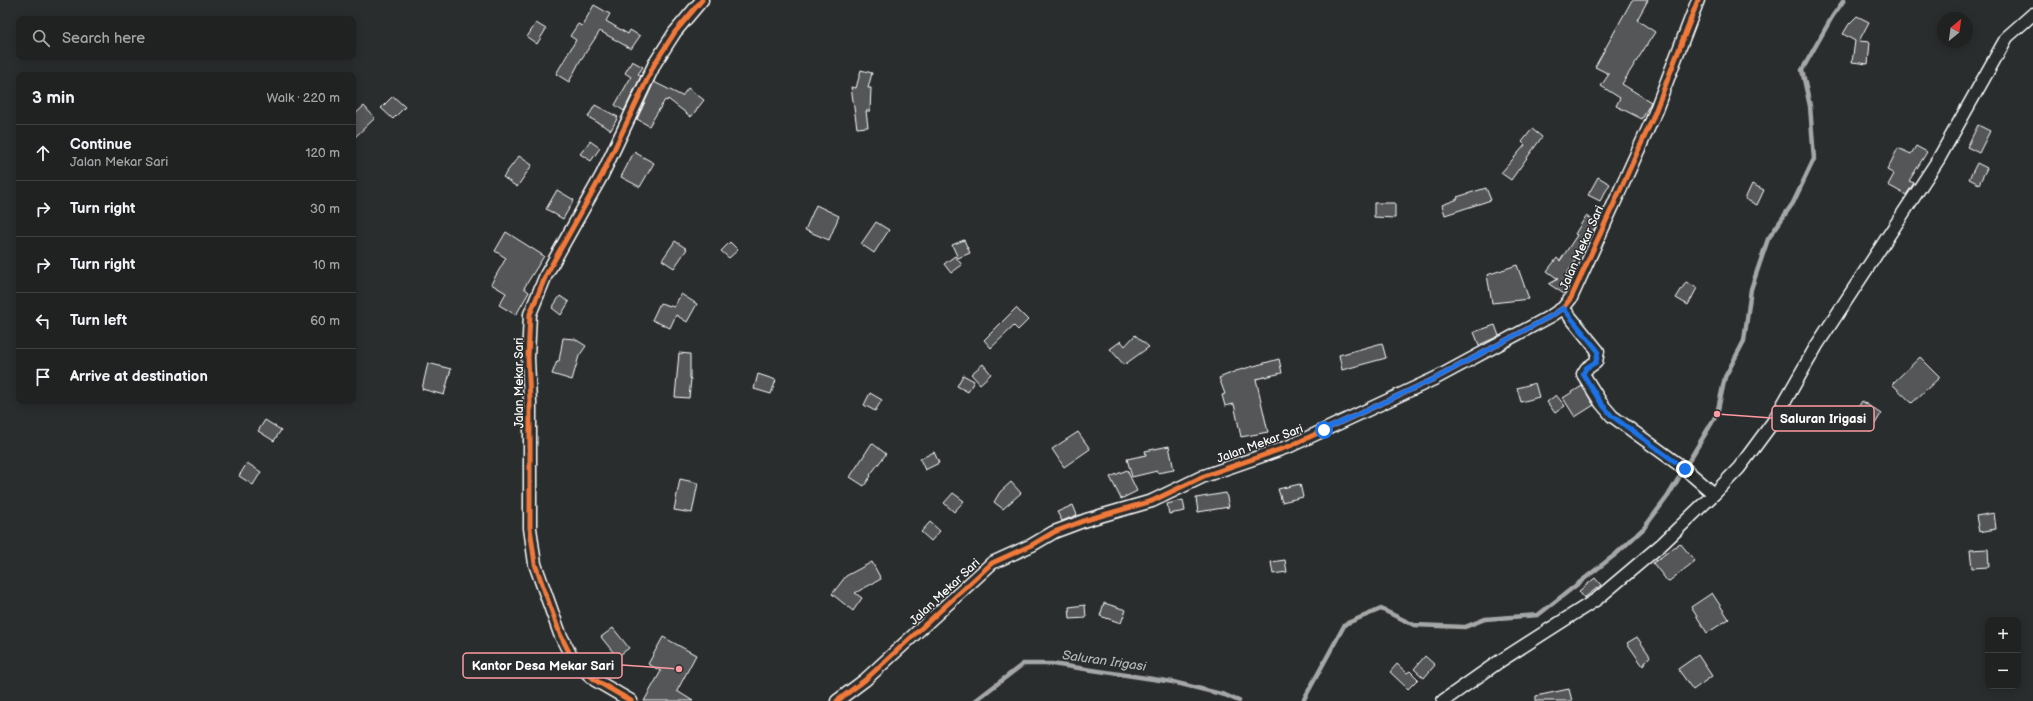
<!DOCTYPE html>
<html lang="en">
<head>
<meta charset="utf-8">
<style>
  body { margin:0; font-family:"Balsamiq Sans",sans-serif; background:#2d2f2f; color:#f1f3f6 }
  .controls { position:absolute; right:12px; bottom:12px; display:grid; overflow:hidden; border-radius:8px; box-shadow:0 2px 10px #0003 }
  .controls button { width:36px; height:36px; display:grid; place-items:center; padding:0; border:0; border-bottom:1px solid #3d3f40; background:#202222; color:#f1f3f6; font:20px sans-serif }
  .compass { position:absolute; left:1937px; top:12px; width:36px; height:36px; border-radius:50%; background:#202222; box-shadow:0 2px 10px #0003; rotate:29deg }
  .stop { position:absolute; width:12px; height:12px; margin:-9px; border:3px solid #1a73e8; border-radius:50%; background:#fff }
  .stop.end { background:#1a73e8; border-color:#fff; box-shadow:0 1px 4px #0008 }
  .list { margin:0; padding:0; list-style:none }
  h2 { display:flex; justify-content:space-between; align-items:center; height:52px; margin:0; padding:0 16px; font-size:17px }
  h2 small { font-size:13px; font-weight:400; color:#a2a4a5 }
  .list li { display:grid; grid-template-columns:26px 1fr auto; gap:12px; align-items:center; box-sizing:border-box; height:56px; padding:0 16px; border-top:1px solid #3d3f40 }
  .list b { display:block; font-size:15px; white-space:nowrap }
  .list p { margin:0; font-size:13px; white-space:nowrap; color:#a2a4a5 }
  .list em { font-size:13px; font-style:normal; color:#a2a4a5 }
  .icon { flex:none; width:22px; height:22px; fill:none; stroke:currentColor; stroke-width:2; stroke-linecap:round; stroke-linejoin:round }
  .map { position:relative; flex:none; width:2033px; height:701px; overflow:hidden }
  .search { position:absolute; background:#202222; box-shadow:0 2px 10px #0003; left:16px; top:16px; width:340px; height:44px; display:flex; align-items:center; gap:10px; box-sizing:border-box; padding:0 14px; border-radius:8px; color:#a2a4a5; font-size:15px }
  .panel { position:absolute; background:#202222; box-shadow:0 2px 10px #0003; left:16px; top:72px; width:340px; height:332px; border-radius:8px }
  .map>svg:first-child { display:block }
</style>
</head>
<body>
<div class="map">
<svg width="2033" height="701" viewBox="0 0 2033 701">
  <rect width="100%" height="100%" fill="#2a2d2e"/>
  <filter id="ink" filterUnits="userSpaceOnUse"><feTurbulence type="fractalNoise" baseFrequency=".025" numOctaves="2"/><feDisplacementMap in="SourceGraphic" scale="8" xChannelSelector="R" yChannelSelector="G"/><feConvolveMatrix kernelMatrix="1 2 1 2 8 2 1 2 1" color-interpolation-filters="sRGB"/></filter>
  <g filter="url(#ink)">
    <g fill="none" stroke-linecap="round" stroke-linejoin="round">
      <path stroke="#a6a7a7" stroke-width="4.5" d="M975,701L1023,664H1052L1173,682L1225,695L1239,701
        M1303,701L1345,624L1381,609L1414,625L1465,627L1485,619L1538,615L1616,554L1644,528L1668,496L1717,414L1725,377L1744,341L1751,289L1768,239L1793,203L1814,159L1810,106L1802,70L1832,17L1844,0"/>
    </g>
    <path fill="#555758" stroke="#fff" d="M1632,0H1648L1637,20L1655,32L1622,84L1651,102L1642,119L1616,106L1620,98L1601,86L1609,74L1595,67Z
      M594,5L610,14L606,21L628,34L630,30L640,36L631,49L600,31L580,61L569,82L556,74L576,40L570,36L578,24L582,26Z
      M1857,16L1869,22L1859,41L1870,42L1868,64L1852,62L1855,41L1843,34L1849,24Z
      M536,23L546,29L537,44L527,37Z
      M632,61L643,67L638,74L641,76L624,111L615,105L631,77L625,73Z
      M861,70L872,73L868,88H871L870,111H866L868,127L857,128L851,87L856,88Z
      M654,82L682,96L688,88L704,100L691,117L668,99L667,101L665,100L649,126L637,119Z
      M393,96L405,107L393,119L381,108Z
      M595,105L618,117L611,130L588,117Z
      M364,106L375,118L353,139V116Z
      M1978,125L1990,131L1979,153L1967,147Z
      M1532,129L1542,137L1511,180L1501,173L1525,145L1522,142Z
      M590,141L600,148L591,161L580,154Z
      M1916,146L1927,152L1909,181L1914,183L1906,195L1888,185L1894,174L1887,170L1898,148L1911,154Z
      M634,152L654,163L640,187L621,177Z
      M519,156L532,165L517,187L503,177Z
      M1977,163L1987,168L1979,184L1969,179Z
      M1598,177L1610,184L1600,201L1588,195Z
      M1752,184L1764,190L1757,205L1745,199Z
      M1486,188L1491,200L1445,215L1442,205L1458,199L1457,197Z
      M557,190L574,200L563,219L546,209Z
      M1374,203H1395V218L1374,217Z
      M816,205L839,216L829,240L805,230Z
      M1586,216L1597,223L1588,242L1566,275L1572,278L1564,294L1549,284L1558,279L1547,271L1557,258L1560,261L1577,235L1575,234Z
      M876,222L889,230L874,253L861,244Z
      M506,232L544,256L524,288L529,292L516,315L499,305L506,293L491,284L506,258L495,251Z
      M964,240L970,253L958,258L952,245Z
      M675,241L687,249L674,268L662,260Z
      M730,242L738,250L729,258L721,251Z
      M955,256L962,265L951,273L944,264Z
      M1517,265L1529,299L1492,303L1487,275Z
      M1686,282L1697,288L1688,305L1676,298Z
      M681,294L697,304L687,322L676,315L670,328L652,320L660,303L674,307Z
      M560,296L569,302L561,315L552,308Z
      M1016,308L1028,320L1018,330L1014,326L991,348L984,340Z
      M1495,325L1499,336L1479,345L1474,332Z
      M1135,335L1149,347L1124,365L1110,349L1121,341L1125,346Z
      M563,338L575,339L586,346L579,356L572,380L552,374L557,361H559Z
      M1382,343L1386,358L1342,370L1339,355Z
      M679,353L690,354V378L691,379L689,398L675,397Z
      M1920,357L1940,377L1912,403L1892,384Z
      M1279,359L1282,373L1256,379L1268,432L1241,437L1234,404L1225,406L1222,395L1225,394L1219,378L1236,371Z
      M428,363L451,369L444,395L422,389Z
      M983,364L991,374L980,384L971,374Z
      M758,374L776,380L771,394L754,389Z
      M963,375L974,381L968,392L957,386Z
      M1535,383L1539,397L1521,402L1517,388Z
      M1582,386L1594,405L1575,417L1563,398Z
      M870,393L882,400L875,411L864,405Z
      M1556,395L1565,406L1555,413L1547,402Z
      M1862,401L1881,414L1870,432L1851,419Z
      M265,420L281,430L274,441L258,431Z
      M1078,432L1090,449L1064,467L1052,449Z
      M872,443L886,454L870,475L871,476L864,486L850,477Z
      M1169,446L1174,470L1157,473V471L1132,477L1127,459L1146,455L1145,451Z
      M934,452L939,463L925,470L920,459Z
      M247,463L261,472L253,485L239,476Z
      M1127,470L1137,491L1121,499L1110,477Z
      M680,479L698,483L692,513L674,510Z
      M1011,482L1021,493L1003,509L994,502L1000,492Z
      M1300,484L1303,497L1282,502L1278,489Z
      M953,493L964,501L954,512L944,503Z
      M1226,493L1229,507L1198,512L1196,498Z
      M1183,500L1185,511L1169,514L1167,504Z
      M1073,505L1077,515L1062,521L1057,512Z
      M1994,513L1996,529L1979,532L1976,516Z
      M930,522L940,531L931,541L921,532Z
      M1680,543L1695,561L1668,582L1653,563Z
      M1988,549L1989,567L1972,568L1970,550Z
      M1285,560L1287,572L1273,574L1271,562Z
      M872,562L881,579L855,593L862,598L853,611L832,594L846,576Z
      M1595,578L1601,585L1584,598L1579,591Z
      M1712,593L1729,619L1707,633L1691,607Z
      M1104,603L1126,610L1121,623L1100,616Z
      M1085,605L1086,618L1070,619L1069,607Z
      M613,628L629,648L617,657L601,637Z
      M663,637L696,655L677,691L693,701H644L661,671L648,664Z
      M1637,637L1650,656L1643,666L1627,643Z
      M1698,655L1712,676L1693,690L1678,669Z
      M1425,656L1435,665L1424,678L1414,669Z
      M1397,664L1407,673L1410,671L1418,679L1408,689L1390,672Z
      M1569,689L1572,701H1536V696Z"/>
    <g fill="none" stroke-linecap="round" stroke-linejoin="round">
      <g stroke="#fff" stroke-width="15">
        <path id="street" d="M1714,494L1739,468L1773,422L1817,345L1938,160L2007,37L2033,14
          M631,701L595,680L573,660L560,634L535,564L530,528V402L528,358L530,314L546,275L602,175L655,63L675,32L702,0
          M837,701L865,680L992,563L1032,545L1054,532L1086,520L1152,501L1204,476L1290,446L1436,378L1551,316L1563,308L1571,298L1652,120L1698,0
          M1443,701L1497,663L1597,599L1662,544L1714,494L1685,469L1612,416L1601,403L1583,374L1586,369L1596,362L1598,351L1563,308"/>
      </g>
      <use href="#street" stroke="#2a2d2e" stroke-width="12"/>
      <g stroke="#2a2d2e" stroke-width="8">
        <path id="cycleway" d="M631,701L595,680L573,660L560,634L535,564L530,528V402L528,358L530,314L546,275L602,175L655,63L675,32L702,0
          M837,701L865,680L992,563L1032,545L1054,532L1086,520L1152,501L1204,476L1290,446L1436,378L1551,316L1563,308L1571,298L1652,120L1698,0"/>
      </g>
      <use href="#cycleway" stroke="#f17a3a" stroke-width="5"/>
    </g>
  </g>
  <g fill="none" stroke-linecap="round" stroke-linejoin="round" filter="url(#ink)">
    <path stroke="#1a73e8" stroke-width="5" d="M1324,430L1436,378L1551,316L1563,308L1598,351L1596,362L1586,368L1583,374L1601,403L1612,416L1685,469"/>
  </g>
  <g text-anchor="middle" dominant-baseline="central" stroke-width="3" stroke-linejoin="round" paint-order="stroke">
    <g font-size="12" fill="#fff" stroke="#2a2d2e">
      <text transform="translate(1582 248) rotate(-66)">Jalan Mekar Sari</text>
      <text transform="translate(519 383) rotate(-90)">Jalan Mekar Sari</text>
      <text transform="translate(1260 444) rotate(-20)">Jalan Mekar Sari</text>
      <text transform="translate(945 592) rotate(-43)">Jalan Mekar Sari</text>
    </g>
    <g font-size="13" font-style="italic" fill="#b4b6b6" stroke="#2a2d2e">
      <text transform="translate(1104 661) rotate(8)">Saluran Irigasi</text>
    </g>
  </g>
  <path fill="none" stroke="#ff9aa2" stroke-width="1.5" d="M1717 414L1772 418M679 669L622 665"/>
  <g fill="#ff9aa2" stroke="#2a2d2e" stroke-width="1.5">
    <circle cx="1717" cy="414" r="4"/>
    <circle cx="679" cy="669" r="4"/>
  </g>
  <g fill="#2a2d2e" stroke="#ff9aa2" stroke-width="1.5">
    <rect x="1772" y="406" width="102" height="25" rx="4"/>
    <rect x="463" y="653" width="159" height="25" rx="4"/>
  </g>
  <g font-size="13" text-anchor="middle" font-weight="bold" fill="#fff">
    <text x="1823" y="423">Saluran Irigasi</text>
    <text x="543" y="670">Kantor Desa Mekar Sari</text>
  </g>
</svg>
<div class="controls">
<button>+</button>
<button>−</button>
</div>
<svg class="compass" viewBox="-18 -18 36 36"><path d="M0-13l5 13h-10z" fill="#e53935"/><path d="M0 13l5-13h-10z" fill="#a2a4a5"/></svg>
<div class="stop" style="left:1324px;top:430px"></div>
<div class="stop end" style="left:1685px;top:469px"></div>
<div class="search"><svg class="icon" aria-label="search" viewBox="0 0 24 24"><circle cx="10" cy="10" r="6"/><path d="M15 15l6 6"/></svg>Search here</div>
<section class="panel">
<h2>3 min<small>Walk · 220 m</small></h2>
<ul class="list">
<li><svg class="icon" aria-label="ahead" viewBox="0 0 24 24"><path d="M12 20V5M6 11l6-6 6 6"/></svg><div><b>Continue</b><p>Jalan Mekar Sari</p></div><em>120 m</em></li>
<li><svg class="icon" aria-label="right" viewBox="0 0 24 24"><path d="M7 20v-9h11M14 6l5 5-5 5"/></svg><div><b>Turn right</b></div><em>30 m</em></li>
<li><svg class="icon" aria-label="right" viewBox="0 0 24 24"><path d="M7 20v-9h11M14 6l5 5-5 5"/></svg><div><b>Turn right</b></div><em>10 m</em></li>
<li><svg class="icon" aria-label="left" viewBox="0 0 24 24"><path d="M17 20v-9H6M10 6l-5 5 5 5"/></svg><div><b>Turn left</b></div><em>60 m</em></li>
<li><svg class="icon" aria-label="arrive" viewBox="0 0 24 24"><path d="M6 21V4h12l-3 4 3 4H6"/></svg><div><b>Arrive at destination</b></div></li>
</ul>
</section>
</div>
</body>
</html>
